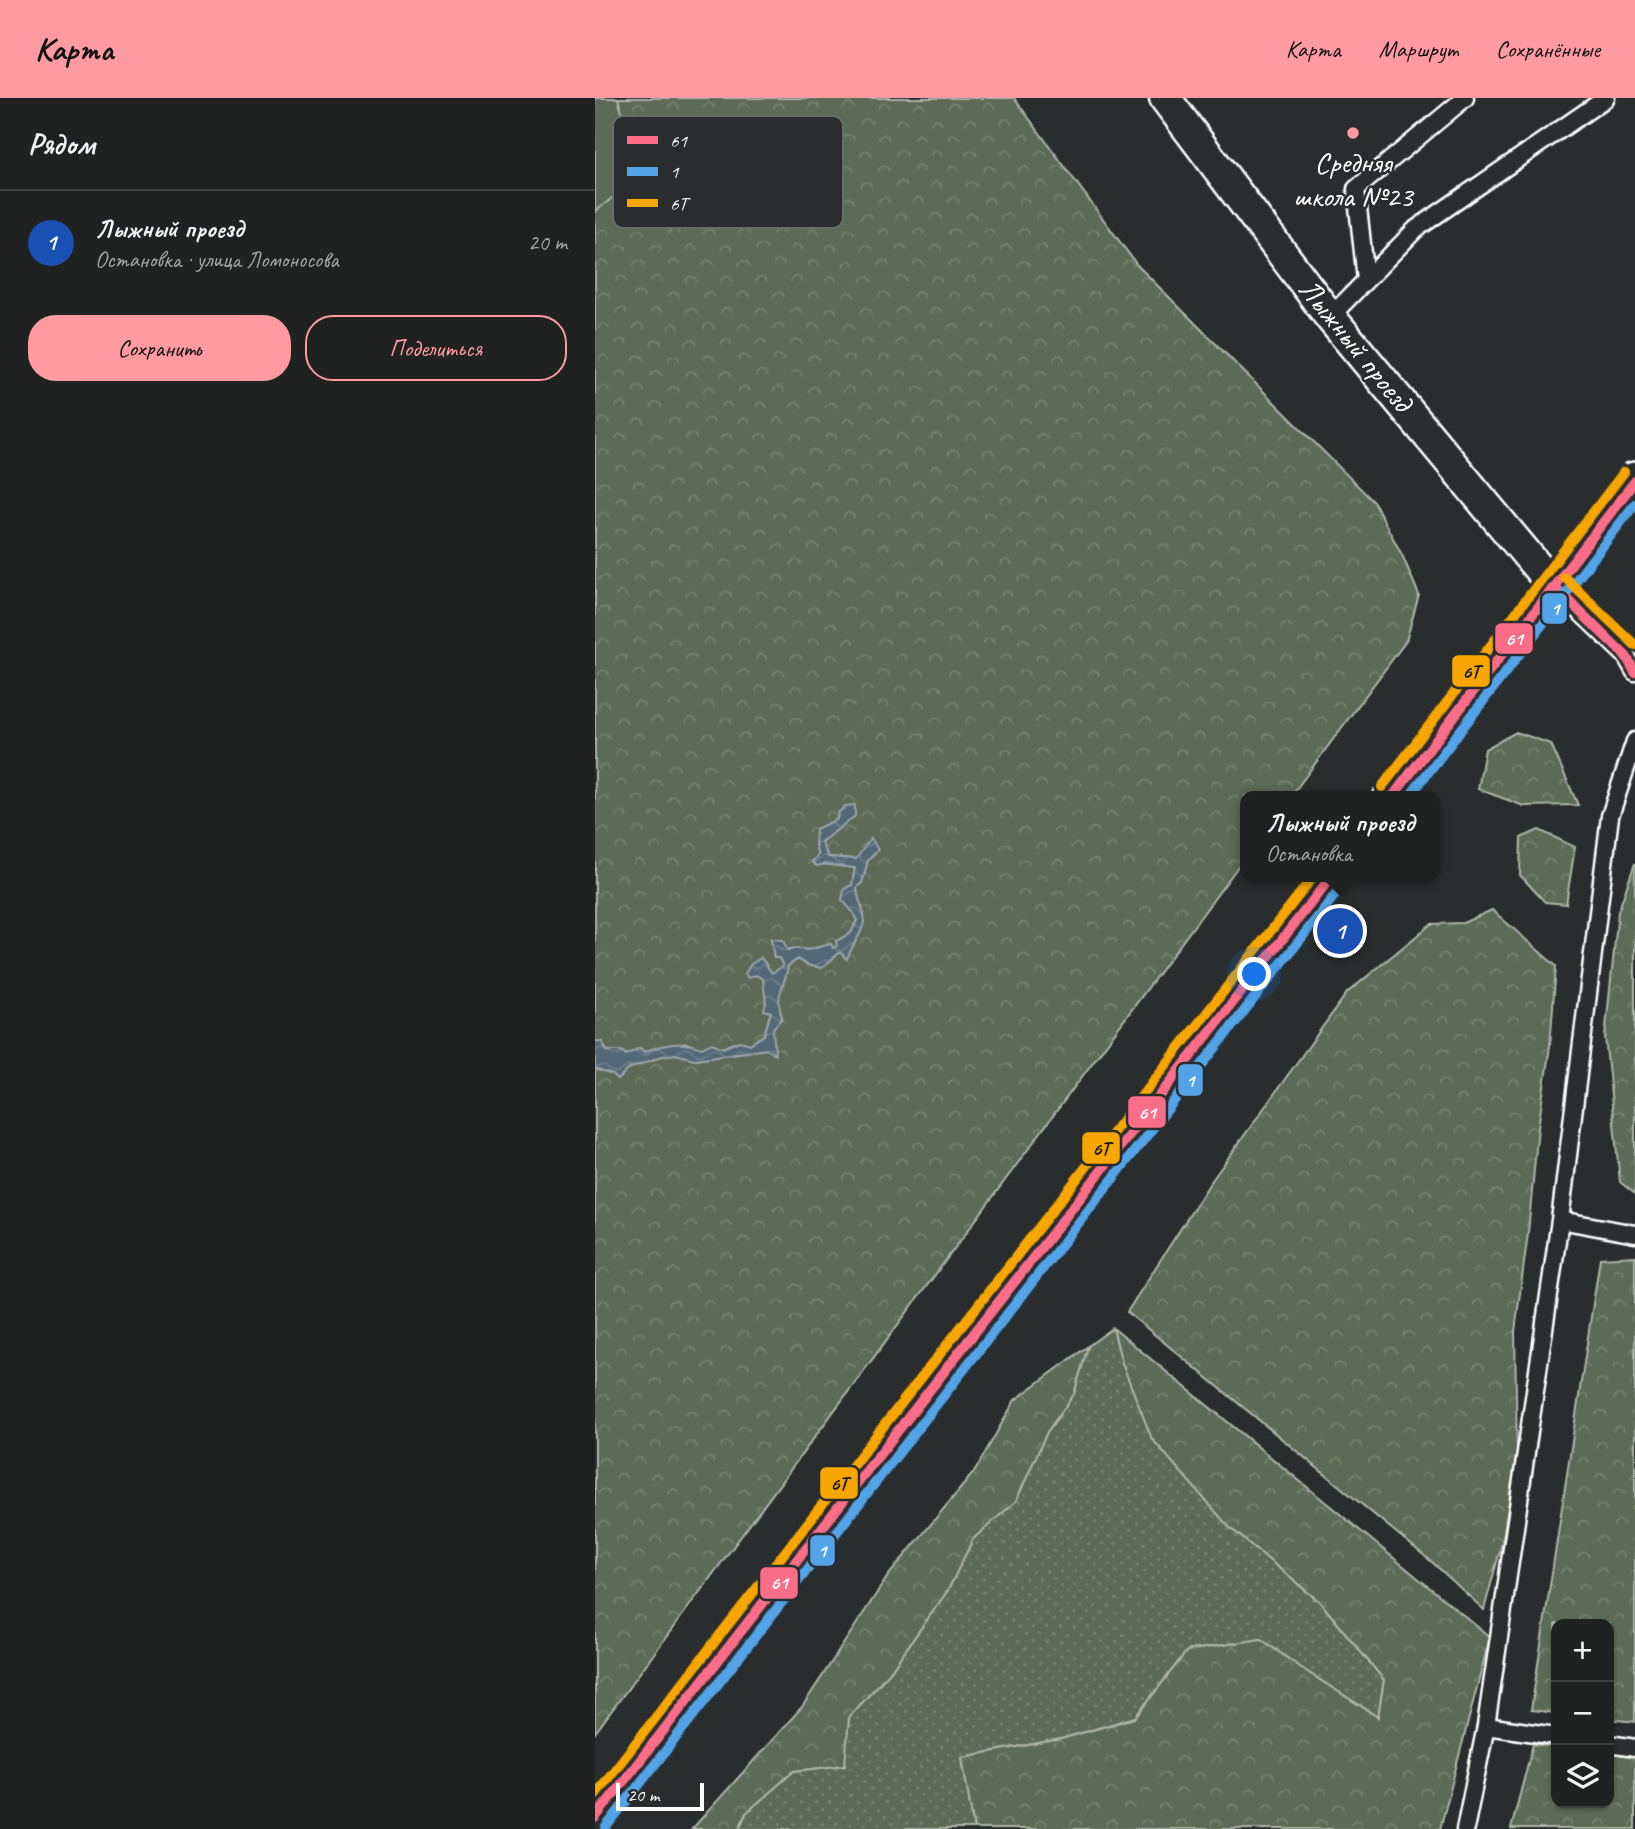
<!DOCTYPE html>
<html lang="ru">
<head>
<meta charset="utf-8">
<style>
  body { margin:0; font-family:Caveat,sans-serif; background:#2d2f2f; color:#f1f3f6 }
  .controls { position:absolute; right:21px; bottom:21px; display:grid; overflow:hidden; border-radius:14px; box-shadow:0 2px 5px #0004 }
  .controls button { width:63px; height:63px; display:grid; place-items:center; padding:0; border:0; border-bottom:2px solid #3d3f40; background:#202222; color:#f1f3f6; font:35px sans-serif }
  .scale { position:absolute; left:21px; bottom:18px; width:88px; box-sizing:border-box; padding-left:7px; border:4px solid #fff; border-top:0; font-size:19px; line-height:24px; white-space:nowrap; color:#fff; -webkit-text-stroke:5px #2a2d2e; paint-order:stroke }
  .you { position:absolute; left:660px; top:877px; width:24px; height:24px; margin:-18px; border:5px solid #fff; border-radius:50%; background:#1a73e8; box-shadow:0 0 0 10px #1a73e833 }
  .badge { display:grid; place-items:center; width:46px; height:46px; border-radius:50%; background:#ff9aa2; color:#fff; font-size:23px; font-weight:700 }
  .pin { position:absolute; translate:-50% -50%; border:4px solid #fff; box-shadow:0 2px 7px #0006 }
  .popup { position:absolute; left:645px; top:693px; width:200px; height:91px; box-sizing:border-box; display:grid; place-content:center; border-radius:14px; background:#202222; filter:drop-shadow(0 2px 5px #0005); font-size:23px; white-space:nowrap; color:#a2a4a5 }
  .popup b { font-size:26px; color:#f1f3f6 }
  .popup::after { content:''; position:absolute; left:50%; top:100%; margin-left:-14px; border:14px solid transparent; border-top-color:#202222 }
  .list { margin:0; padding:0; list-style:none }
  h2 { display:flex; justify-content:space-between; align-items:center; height:91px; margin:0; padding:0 28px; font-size:30px }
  h2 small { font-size:23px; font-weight:400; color:#a2a4a5 }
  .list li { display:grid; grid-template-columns:46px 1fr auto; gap:21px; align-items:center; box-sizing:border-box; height:105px; padding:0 28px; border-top:2px solid #3d3f40 }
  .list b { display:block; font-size:26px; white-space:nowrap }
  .list p { margin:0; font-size:23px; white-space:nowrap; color:#a2a4a5 }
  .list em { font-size:23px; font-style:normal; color:#a2a4a5 }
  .actions { display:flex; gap:14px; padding:21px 28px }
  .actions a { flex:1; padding:16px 0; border:2px solid #ff9aa2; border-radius:28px; text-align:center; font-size:24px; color:#ff9aa2 }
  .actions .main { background:#ff9aa2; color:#111 }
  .icon { flex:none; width:38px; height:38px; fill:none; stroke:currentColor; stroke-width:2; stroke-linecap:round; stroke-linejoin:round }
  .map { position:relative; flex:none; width:1040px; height:1731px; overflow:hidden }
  header { display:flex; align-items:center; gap:42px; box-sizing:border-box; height:98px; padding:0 35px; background:#ff9aa2; color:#111 }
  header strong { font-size:33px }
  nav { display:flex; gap:38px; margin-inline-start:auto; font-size:24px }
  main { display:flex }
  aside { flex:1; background:#202222 }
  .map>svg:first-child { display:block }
</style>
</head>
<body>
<header>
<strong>Карта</strong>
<nav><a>Карта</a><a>Маршрут</a><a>Сохранённые</a></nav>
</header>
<main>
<aside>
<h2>Рядом<small></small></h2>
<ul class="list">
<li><span class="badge" style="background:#1a4fb4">1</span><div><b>Лыжный проезд</b><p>Остановка · улица Ломоносова</p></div><em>20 m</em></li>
</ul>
<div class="actions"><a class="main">Сохранить</a><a>Поделиться</a></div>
</aside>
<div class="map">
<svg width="1040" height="1731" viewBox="0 0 1040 1731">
  <defs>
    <pattern id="grass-dots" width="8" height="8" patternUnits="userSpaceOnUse" patternTransform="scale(1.75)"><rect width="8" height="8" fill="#5d6b54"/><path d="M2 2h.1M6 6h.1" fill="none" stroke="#75816e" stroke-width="1.8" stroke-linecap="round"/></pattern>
    <pattern id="forest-crowns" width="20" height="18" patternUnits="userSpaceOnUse" patternTransform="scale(1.75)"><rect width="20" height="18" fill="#5d6b54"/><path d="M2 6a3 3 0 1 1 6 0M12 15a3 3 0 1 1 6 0" fill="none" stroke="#75816e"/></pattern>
    <pattern id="water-waves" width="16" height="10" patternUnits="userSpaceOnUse" patternTransform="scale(1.75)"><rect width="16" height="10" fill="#536777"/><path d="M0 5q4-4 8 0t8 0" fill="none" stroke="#6d7e8b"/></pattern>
  </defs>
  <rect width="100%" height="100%" fill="#2a2d2e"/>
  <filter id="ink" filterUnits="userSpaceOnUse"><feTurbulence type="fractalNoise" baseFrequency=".0143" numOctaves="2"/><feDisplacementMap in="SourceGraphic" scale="14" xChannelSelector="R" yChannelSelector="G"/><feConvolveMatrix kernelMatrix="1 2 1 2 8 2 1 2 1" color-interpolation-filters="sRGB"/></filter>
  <g filter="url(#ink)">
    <path fill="url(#grass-dots)" stroke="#aeb5aa" stroke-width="2" d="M518,1230L527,1265L633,1428L726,1505L789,1582L783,1619L703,1568L666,1541L592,1553L540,1619L466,1641L367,1659L379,1731H144L151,1715L199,1673L249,1667L254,1619L294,1575L353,1492L378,1441L421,1403L452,1334L479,1296L493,1248Z"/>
    <path fill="url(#forest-crowns)" stroke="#aeb5aa" stroke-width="2" d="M0,0H419L542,167L779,404L808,459L824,497L811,543L696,698H650V759L0,1635V971L18,977L67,958L80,956L100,961L171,951L178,930L187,919C178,894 190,890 193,868L203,861L212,867L227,870L245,854L252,860C256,847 271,832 269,817C267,807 262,802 262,789L267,785L273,762L233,759L226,744L260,718L242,721L220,746L223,757L218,765L260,770C256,788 254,806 262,823L256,835L242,843V848L238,851L236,846L212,852L200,850L191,852L176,841L179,860H184L189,868L177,875L166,860L161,877L168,881L171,905L176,913L169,937L155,946L144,943L128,950L107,951L91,945L49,954L45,951L30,957L26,953H12L7,944L0,943Z
      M921,634L956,646L983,707L929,708L883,691L890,651Z
      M944,732L980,749L971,806L950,804L925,777L926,740Z
      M1040,765V1096L1025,1084L1010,939L1023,814Z
      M897,812L961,868L955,948L943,1030L933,1135L920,1233L922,1357L907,1445L889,1512L837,1464L532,1214L615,1085L752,895L836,826L868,825Z
      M1040,1158V1624L1014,1621V1526H961V1615L936,1612L1005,1160Z
      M518,1230L895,1539L845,1731H379L367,1659L466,1641L540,1620L592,1553L666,1541L703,1568L783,1619L789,1582L726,1505L633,1428L557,1341L527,1265Z
      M493,1248L479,1296L452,1334L421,1403L378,1441L353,1492L294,1575L254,1619L250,1667L199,1673L151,1715L144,1731H97L207,1609L293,1478L380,1373L420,1302Z
      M938,1646L961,1649V1705H1014V1655L1040,1658V1731H916Z"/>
    <path fill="#5d6b54" stroke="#aeb5aa" stroke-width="2" d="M0,0H23L44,78L0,114Z"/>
    <path fill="url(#water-waves)" stroke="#98a4ad" stroke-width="2" d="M260,707V718L226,744L233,759L261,761L276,740L283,752L273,762L267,785L262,789C262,803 268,807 269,818C271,832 256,848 252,861L245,854L227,870L212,867L203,861L193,868C190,889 179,896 187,920L178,930L180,956L171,951L100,961L80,956L67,958L35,970L23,982L18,977L0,971V943L7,944L12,953H27L31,957L45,950L49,954C70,945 86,943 107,950L117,945L128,950L144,943L155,946L169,937L176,914L169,912L171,905L168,881L161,877L153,880L150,876L156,866L166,860L177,875L188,868L184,860H179L176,841L188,842L192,852L200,850L212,852L236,846L238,850L242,848L241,843L256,835L262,823L258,814L247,802L249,791L257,787L260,770L230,766L222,768L217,764L223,757L220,746L221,731L242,721L243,715L250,708Z"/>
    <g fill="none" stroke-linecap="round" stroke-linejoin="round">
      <g stroke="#fff" stroke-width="21">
        <path id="service" d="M771,182L761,91L870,0
          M735,219L821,131L1011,0
          M959,489L1031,558L1040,574
          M965,1122L1040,1136
          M891,1628L961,1638
          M1014,1646L1040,1650
          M870,1731L891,1628L965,1122L1015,718L1040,643"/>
      </g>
      <g stroke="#fff" stroke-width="35">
        <path id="minor" d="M570,0L735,219L959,489"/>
      </g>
      <g stroke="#fff" stroke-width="42">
        <path id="tertiary" d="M798,698L1040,383
          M0,1720L736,779"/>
      </g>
      <use href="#service" stroke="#2a2d2e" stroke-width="16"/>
      <use href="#minor" stroke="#2a2d2e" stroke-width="30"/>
      <use href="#tertiary" stroke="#2a2d2e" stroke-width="37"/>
      <g stroke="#2a2d2e" stroke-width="16">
        <path id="bus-1" d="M959,489L1031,558L1040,574
          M798,698L1040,383
          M0,1720L736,779"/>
      </g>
      <g stroke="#2a2d2e" stroke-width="16">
        <path id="bus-2" d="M815,698L1040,406
          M11,1729L747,788"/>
      </g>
      <g stroke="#2a2d2e" stroke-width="16">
        <path id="bus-3" d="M969,479L1040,547
          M787,689L1029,374
          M0,1697L718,779"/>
      </g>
      <use href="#bus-1" stroke="#fb6d88" stroke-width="10"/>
      <use href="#bus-2" stroke="#53a3e8" stroke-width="10"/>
      <use href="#bus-3" stroke="#f7a600" stroke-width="10"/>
    </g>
  </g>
  <circle fill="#ff9aa2" stroke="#2a2d2e" stroke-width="2.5" cx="758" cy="35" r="7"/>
  <g text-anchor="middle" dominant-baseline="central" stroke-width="5" stroke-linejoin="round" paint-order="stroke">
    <g font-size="30" fill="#fff" stroke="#2a2d2e">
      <text x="758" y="64">Средняя<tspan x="758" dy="34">школа №23</tspan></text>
    </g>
    <g font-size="30" fill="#fff" stroke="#2a2d2e">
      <text transform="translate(761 247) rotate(51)">Лыжный проезд</text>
    </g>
  </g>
  <rect x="18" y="18" width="230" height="112" rx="10" fill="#2a2d2e" stroke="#6a6c6d" stroke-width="2"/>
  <rect x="32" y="38" width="31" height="8" fill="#fb6d88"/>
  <rect x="32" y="69" width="31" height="9" fill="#53a3e8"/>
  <rect x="32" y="101" width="31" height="8" fill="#f7a600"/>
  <g font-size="19" fill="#fff">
    <text x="75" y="49">61</text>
    <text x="75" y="80">1</text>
    <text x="75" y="112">6Т</text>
  </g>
  <g stroke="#2a2d2e" stroke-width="2.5">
    <rect x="946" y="494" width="27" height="33" rx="7" fill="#53a3e8"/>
    <rect x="899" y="524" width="40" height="33" rx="7" fill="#fb6d88"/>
    <rect x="856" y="556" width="40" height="34" rx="7" fill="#f7a600"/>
    <rect x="582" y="965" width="27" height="34" rx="7" fill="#53a3e8"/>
    <rect x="532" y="997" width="40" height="34" rx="7" fill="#fb6d88"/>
    <rect x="486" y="1033" width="40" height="34" rx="7" fill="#f7a600"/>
    <rect x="224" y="1368" width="40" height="34" rx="7" fill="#f7a600"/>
    <rect x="214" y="1436" width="27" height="33" rx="7" fill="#53a3e8"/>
    <rect x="164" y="1468" width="40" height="34" rx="7" fill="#fb6d88"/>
  </g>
  <g font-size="19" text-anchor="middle" font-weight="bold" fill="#fff">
    <text x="960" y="517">1</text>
    <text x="919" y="547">61</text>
    <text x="595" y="989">1</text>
    <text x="552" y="1021">61</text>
    <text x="227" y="1459">1</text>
    <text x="184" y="1491">61</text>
  </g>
  <g font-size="19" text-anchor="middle" font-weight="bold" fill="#111">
    <text x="876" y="580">6Т</text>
    <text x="506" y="1057">6Т</text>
    <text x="244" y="1392">6Т</text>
  </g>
</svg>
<div class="controls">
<button>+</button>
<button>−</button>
<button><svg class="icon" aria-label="layers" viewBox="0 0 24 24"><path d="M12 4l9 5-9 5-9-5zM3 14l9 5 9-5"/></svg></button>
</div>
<div class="scale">20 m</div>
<div class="you"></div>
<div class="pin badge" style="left:745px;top:833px;background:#1a4fb4">1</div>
<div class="popup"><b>Лыжный проезд</b>Остановка</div>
</div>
</main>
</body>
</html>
